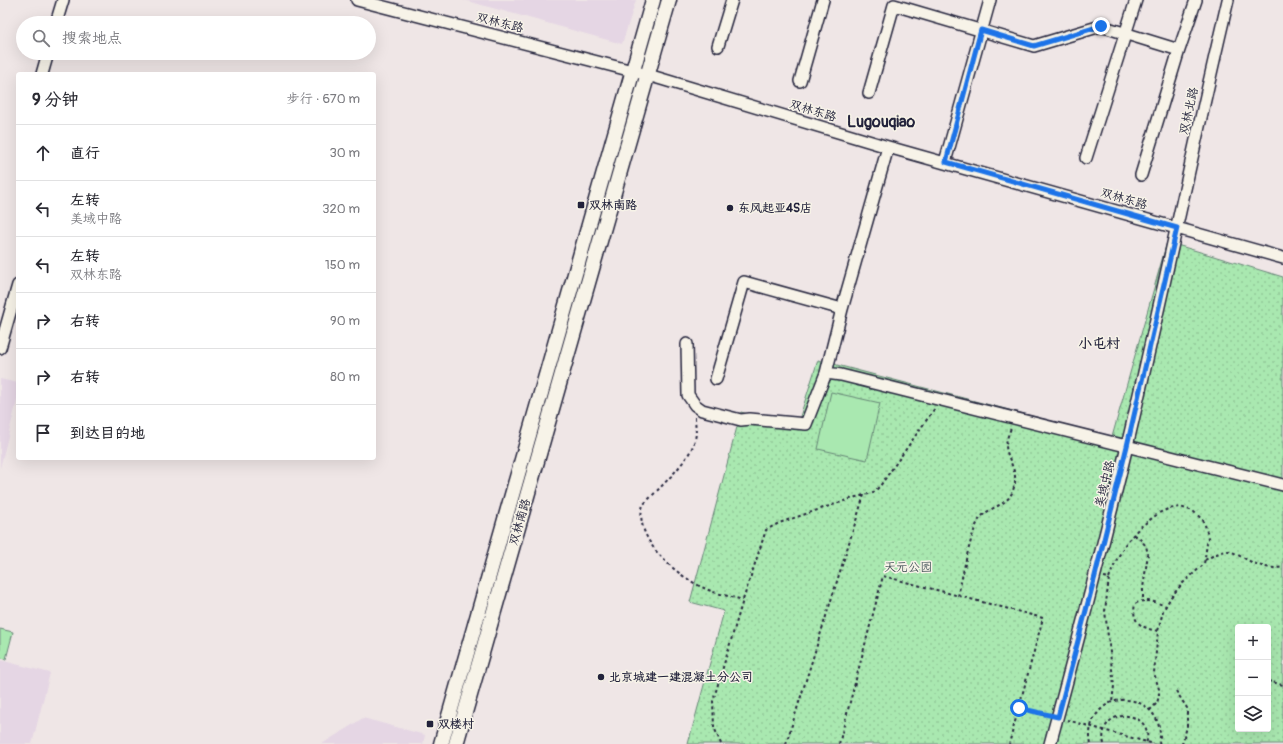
<!DOCTYPE html>
<html lang="zh">
<head>
<meta charset="utf-8">
<style>
  body { margin:0; font-family:Pangolin,"LXGW WenKai TC",sans-serif; background:#f7f7f7; color:#2b2b33 }
  .controls { position:absolute; right:12px; bottom:12px; display:grid; overflow:hidden; border-radius:4px; box-shadow:0 4px 16px #0002 }
  .controls button { width:36px; height:36px; display:grid; place-items:center; padding:0; border:0; border-bottom:1px solid #e1e1e2; background:#fff; color:#2b2b33; font:20px sans-serif }
  .stop { position:absolute; width:12px; height:12px; margin:-9px; border:3px solid #1a73e8; border-radius:50%; background:#fff }
  .stop.end { background:#1a73e8; border-color:#fff; box-shadow:0 1px 4px #0008 }
  .list { margin:0; padding:0; list-style:none }
  h2 { display:flex; justify-content:space-between; align-items:center; height:52px; margin:0; padding:0 16px; font-size:17px }
  h2 small { font-size:13px; font-weight:400; color:#7c7c81 }
  .list li { display:grid; grid-template-columns:26px 1fr auto; gap:12px; align-items:center; box-sizing:border-box; height:56px; padding:0 16px; border-top:1px solid #e1e1e2 }
  .list b { display:block; font-size:15px; white-space:nowrap }
  .list p { margin:0; font-size:13px; white-space:nowrap; color:#7c7c81 }
  .list em { font-size:13px; font-style:normal; color:#7c7c81 }
  .icon { flex:none; width:22px; height:22px; fill:none; stroke:currentColor; stroke-width:2; stroke-linecap:round; stroke-linejoin:round }
  .map { position:relative; flex:none; width:1283px; height:744px; overflow:hidden }
  .search { position:absolute; background:#fff; box-shadow:0 4px 16px #0002; left:16px; top:16px; width:360px; height:44px; display:flex; align-items:center; gap:10px; box-sizing:border-box; padding:0 14px; border-radius:22px; color:#7c7c81; font-size:15px }
  .panel { position:absolute; background:#fff; box-shadow:0 4px 16px #0002; left:16px; top:72px; width:360px; height:388px; border-radius:4px }
  .map>svg:first-child { display:block }
</style>
</head>
<body>
<div class="map">
<svg width="1283" height="744" viewBox="0 0 1283 744">
  <defs>
    <pattern id="grass-dots" width="8" height="8" patternUnits="userSpaceOnUse"><rect width="8" height="8" fill="#a9e8b0"/><path d="M2 2h.1M6 6h.1" fill="none" stroke="#91c798" stroke-width="1.8" stroke-linecap="round"/></pattern>
  </defs>
  <rect width="100%" height="100%" fill="#efe6e6"/>
  <filter id="ink" filterUnits="userSpaceOnUse"><feTurbulence type="fractalNoise" baseFrequency=".025" numOctaves="2"/><feDisplacementMap in="SourceGraphic" scale="8" xChannelSelector="R" yChannelSelector="G"/><feConvolveMatrix kernelMatrix="1 2 1 2 8 2 1 2 1" color-interpolation-filters="sRGB"/></filter>
  <g filter="url(#ink)">
    <path fill="#e5d6e4" d="M464,0H636L622,44Z
      M0,379L18,383V397L0,468Z
      M0,660L50,673L32,744H0Z
      M363,718L425,735L423,744H322Z"/>
    <path fill="url(#grass-dots)" stroke="#668576" fill-rule="evenodd" d="M1167,242L1283,277V744H688L724,611L690,602L741,412L796,429L818,360L1112,437ZM1238,627H1268V729H1238Z"/>
    <path fill="#a9e8b0" stroke="#668576" d="M831,392L880,403L867,460L818,449Z
      M0,629L13,632L6,659L0,658Z"/>
    <g fill="none" stroke-linecap="round" stroke-linejoin="round">
      <g stroke="#22223b" stroke-width="14">
        <path id="minor" d="M357,0L648,75L888,147L1283,258
          M56,23L63,0
          M718,46L732,0
          M42,74L48,53
          M800,81L823,0
          M869,93L894,5L1034,46L1101,26L1179,50
          M1086,158L1136,0
          M945,162L990,0
          M1141,175L1179,50L1196,0
          M687,344L688,395L695,405L702,410L741,420L750,419L806,424L826,373L842,309L888,147
          M0,348L18,285
          M826,373L841,375L1283,485
          M716,379L744,282L842,309
          M1050,744C1077,645 1103,546 1127,446C1162,298 1193,148 1228,0"/>
      </g>
      <g stroke="#22223b" stroke-width="17">
        <path id="tertiary" d="M441,744L653,0
          M456,744L669,0"/>
      </g>
      <path stroke="#22223b" stroke-width="2" stroke-dasharray="3 3" stroke-linecap="butt" d="M695,417C695,424 697,432 695,439C692,459 657,490 643,505C632,539 677,576 704,588C716,594 730,596 743,600
        M1134,535L1139,538L1146,546L1148,554L1143,588V601
        M1205,560C1212,556 1221,551 1229,551C1234,552 1239,556 1244,558C1256,565 1269,570 1283,567
        M1104,577L1109,578L1105,611L1114,686L1112,702
        M1109,578L1117,559L1126,543L1139,528L1159,513L1168,509L1180,507L1193,511L1203,520L1206,528L1208,537L1204,564L1183,583L1171,597L1163,611L1158,631L1154,673L1159,689V696L1157,703L1150,710
        M958,596C962,579 971,528 981,517C993,504 1009,507 1014,487C1019,472 1007,460 1006,446C1006,440 1009,433 1011,428
        M1158,631C1142,628 1131,623 1135,604C1145,598 1155,602 1166,606
        M1268,681L1283,685
        M1176,691L1187,708V727L1182,744
        M1019,708L1047,715
        M1067,720L1154,744
        M721,744L714,727L713,701L743,600L766,530L779,523L856,497L873,493L880,486L935,408
        M786,744L864,495
        M839,744L883,576L1043,618L1009,744
        M1091,744C1089,736 1090,728 1093,720C1113,682 1168,702 1159,744
        M1104,744C1096,704 1157,709 1146,744"/>
      <use href="#minor" stroke="#f7f3e8" stroke-width="11"/>
      <use href="#tertiary" stroke="#f7f3e8" stroke-width="14"/>
    </g>
  </g>
  <g fill="none" stroke-linecap="round" stroke-linejoin="round" filter="url(#ink)">
    <path stroke="#1a73e8" stroke-width="5" d="M1019,708L1058,717L1095,576L1127,446L1177,228L946,162L981,30L1034,46L1101,26"/>
  </g>
  <g fill="#22223b" stroke="#f7f3e8" stroke-width="1.5">
    <rect x="577" y="201" width="8" height="8" rx="2"/>
    <circle cx="730" cy="208" r="4"/>
    <circle cx="601" cy="677" r="4"/>
    <rect x="426" y="720" width="8" height="8" rx="2"/>
  </g>
  <g text-anchor="middle" dominant-baseline="central" stroke-width="3" stroke-linejoin="round" paint-order="stroke">
    <g font-size="12" fill="#22223b" stroke="#f7f3e8">
      <text transform="translate(500 23) rotate(14)">双林东路</text>
      <text transform="translate(813 111) rotate(17)">双林东路</text>
      <text transform="translate(1189 111) rotate(-77)">双林北路</text>
      <text transform="translate(1124 199) rotate(16)">双林东路</text>
      <text transform="translate(1105 484) rotate(-76)">美域中路</text>
      <text transform="translate(520 522) rotate(-74)">双林南路</text>
    </g>
    <g font-size="12" font-weight="bold" fill="#22223b" stroke="#f7f3e8" text-anchor="start">
      <text x="589" y="205">双林南路</text>
      <text x="738" y="208">东风起亚4S店</text>
      <text x="609" y="677">北京城建一建混凝土分公司</text>
      <text x="438" y="724">双楼村</text>
    </g>
    <g font-size="12" fill="#445458" stroke="#f7f3e8">
      <text x="908" y="567">天元公园</text>
    </g>
    <g font-size="14" font-weight="bold" fill="#22223b" stroke="#f7f3e8">
      <text x="1099" y="343">小屯村</text>
    </g>
    <g font-size="16" font-weight="bold" fill="#22223b" stroke="#f7f3e8">
      <text x="881" y="122">Lugouqiao</text>
    </g>
  </g>
</svg>
<div class="controls">
<button>+</button>
<button>−</button>
<button><svg class="icon" aria-label="layers" viewBox="0 0 24 24"><path d="M12 4l9 5-9 5-9-5zM3 14l9 5 9-5"/></svg></button>
</div>
<div class="stop" style="left:1019px;top:708px"></div>
<div class="stop end" style="left:1101px;top:26px"></div>
<div class="search"><svg class="icon" aria-label="search" viewBox="0 0 24 24"><circle cx="10" cy="10" r="6"/><path d="M15 15l6 6"/></svg>搜索地点</div>
<section class="panel">
<h2>9 分钟<small>步行 · 670 m</small></h2>
<ul class="list">
<li><svg class="icon" aria-label="ahead" viewBox="0 0 24 24"><path d="M12 20V5M6 11l6-6 6 6"/></svg><div><b>直行</b></div><em>30 m</em></li>
<li><svg class="icon" aria-label="left" viewBox="0 0 24 24"><path d="M17 20v-9H6M10 6l-5 5 5 5"/></svg><div><b>左转</b><p>美域中路</p></div><em>320 m</em></li>
<li><svg class="icon" aria-label="left" viewBox="0 0 24 24"><path d="M17 20v-9H6M10 6l-5 5 5 5"/></svg><div><b>左转</b><p>双林东路</p></div><em>150 m</em></li>
<li><svg class="icon" aria-label="right" viewBox="0 0 24 24"><path d="M7 20v-9h11M14 6l5 5-5 5"/></svg><div><b>右转</b></div><em>90 m</em></li>
<li><svg class="icon" aria-label="right" viewBox="0 0 24 24"><path d="M7 20v-9h11M14 6l5 5-5 5"/></svg><div><b>右转</b></div><em>80 m</em></li>
<li><svg class="icon" aria-label="arrive" viewBox="0 0 24 24"><path d="M6 21V4h12l-3 4 3 4H6"/></svg><div><b>到达目的地</b></div></li>
</ul>
</section>
</div>
</body>
</html>
